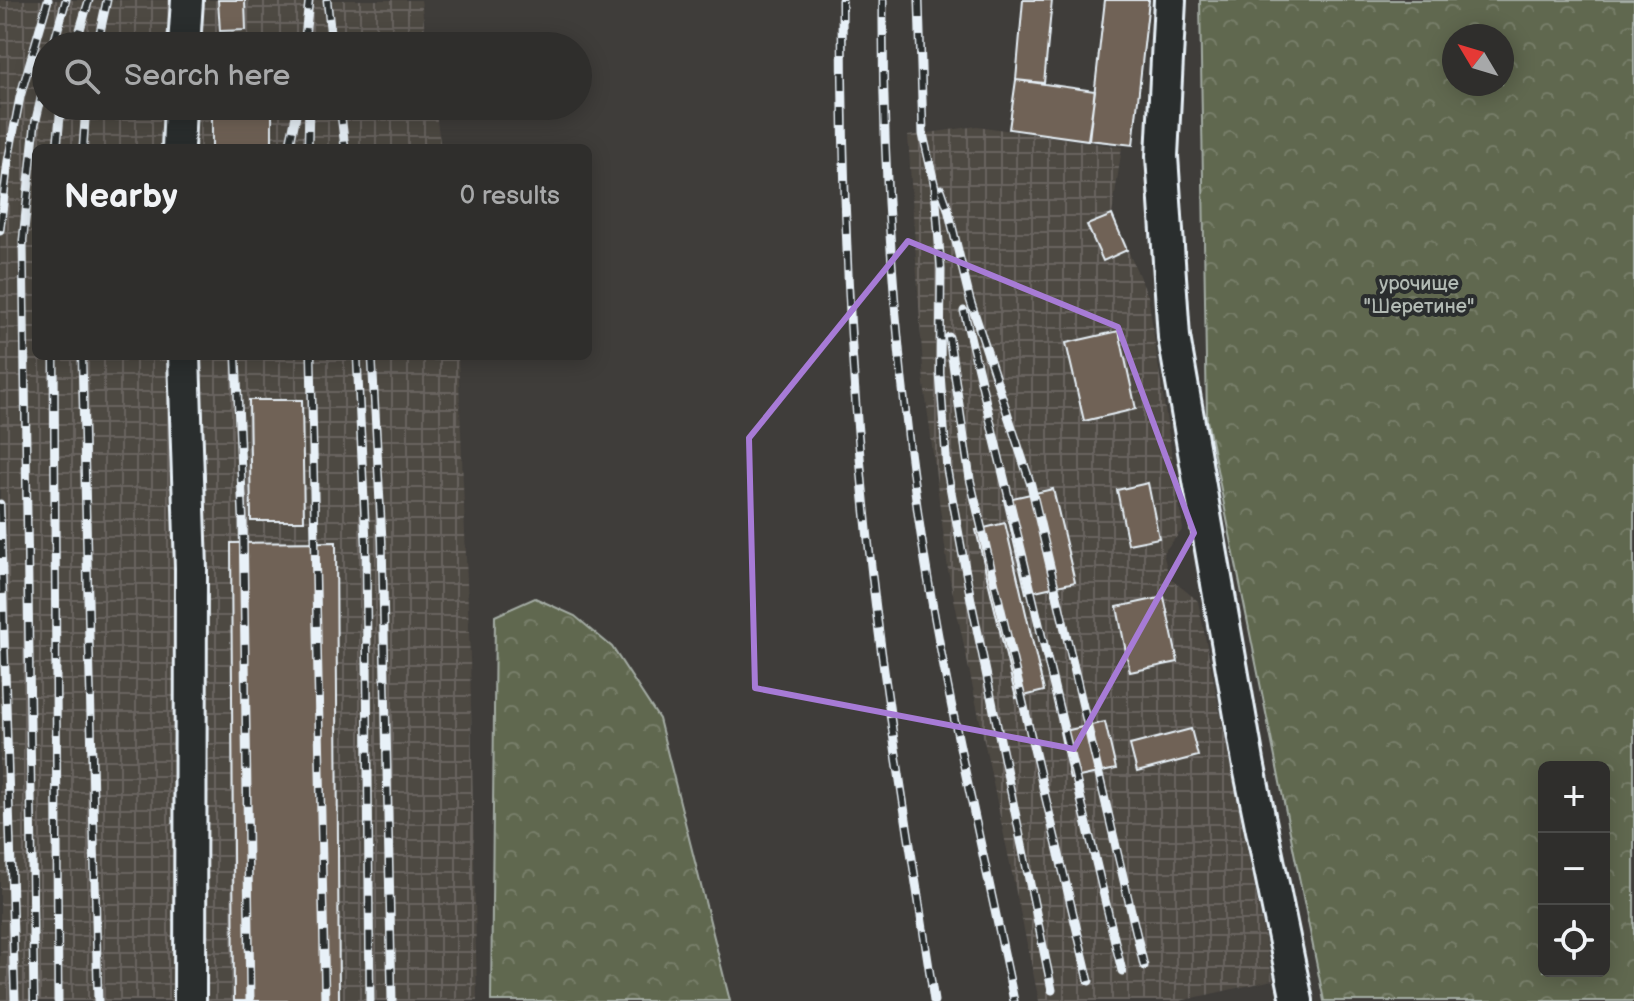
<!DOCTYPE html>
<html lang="en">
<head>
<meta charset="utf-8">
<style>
  body { margin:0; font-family:"Balsamiq Sans",sans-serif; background:#373634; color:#f1f3f6 }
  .controls { position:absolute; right:24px; bottom:24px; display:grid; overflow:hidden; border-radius:12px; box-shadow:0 4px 20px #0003 }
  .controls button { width:72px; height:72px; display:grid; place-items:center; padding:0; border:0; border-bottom:2px solid #4a4a48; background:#2f2e2c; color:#f1f3f6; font:40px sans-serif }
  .compass { position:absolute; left:1442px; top:24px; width:72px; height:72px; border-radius:50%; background:#2f2e2c; box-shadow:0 4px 20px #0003; rotate:308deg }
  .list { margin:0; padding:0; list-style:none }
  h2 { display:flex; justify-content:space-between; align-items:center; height:104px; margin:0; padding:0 32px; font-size:34px }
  h2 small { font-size:26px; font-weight:400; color:#a7a8a9 }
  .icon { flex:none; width:44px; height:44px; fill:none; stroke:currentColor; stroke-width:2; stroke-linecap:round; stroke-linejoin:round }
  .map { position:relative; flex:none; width:1634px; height:1001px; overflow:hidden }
  .search { position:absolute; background:#2f2e2c; box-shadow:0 4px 20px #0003; left:32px; top:32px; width:560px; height:88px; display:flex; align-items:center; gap:20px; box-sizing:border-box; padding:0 28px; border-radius:44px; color:#a7a8a9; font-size:30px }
  .panel { position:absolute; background:#2f2e2c; box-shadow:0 4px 20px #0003; left:32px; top:144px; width:560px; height:216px; border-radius:12px }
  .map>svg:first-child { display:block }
</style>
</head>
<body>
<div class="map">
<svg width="1634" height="1001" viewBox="0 0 1634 1001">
  <defs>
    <pattern id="industrial-grid" width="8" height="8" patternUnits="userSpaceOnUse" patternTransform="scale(2)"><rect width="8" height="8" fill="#4d4842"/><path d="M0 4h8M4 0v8" fill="none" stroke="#67635e"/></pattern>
    <pattern id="forest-crowns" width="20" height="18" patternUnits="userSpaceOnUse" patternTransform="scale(2)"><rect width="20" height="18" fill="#60684f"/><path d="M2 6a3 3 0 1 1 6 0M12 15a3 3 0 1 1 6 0" fill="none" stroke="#777e69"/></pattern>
  </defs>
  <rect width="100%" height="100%" fill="#3f3d3a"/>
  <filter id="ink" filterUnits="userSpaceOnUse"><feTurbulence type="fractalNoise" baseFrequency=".0125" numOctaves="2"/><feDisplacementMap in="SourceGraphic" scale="16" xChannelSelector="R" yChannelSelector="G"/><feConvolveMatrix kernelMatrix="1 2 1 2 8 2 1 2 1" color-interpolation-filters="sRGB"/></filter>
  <g filter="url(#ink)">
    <path fill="url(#industrial-grid)" d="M0,0H421L427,46H46V106H435L441,148H36V356H458L470,657L477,1001H0Z
      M977,126L1122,147L1112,215L1148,296L1183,529L1163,553L1169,577L1198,601L1273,980L1180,1001H1039L948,570L924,384L908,136Z"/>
    <path fill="url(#forest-crowns)" stroke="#a4aca4" stroke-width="2" fill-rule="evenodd" d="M1200,0H1634V1001H1324L1207,420ZM1454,36H1502V84H1454ZM1544,767H1604V971H1544Z
      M535,598L575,616L612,647L659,719L730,1001H491L495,616Z"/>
    <path fill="#6f6256" stroke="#e8f1f8" stroke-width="2" d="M218,0H245L246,30L220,31Z
      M1023,0H1052L1044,83L1016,80Z
      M1105,0H1149L1133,145L1089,140Z
      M1016,80L1095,91L1088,140L1009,129Z
      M212,106H272V148H212Z
      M1112,215L1127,250L1103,261L1087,225Z
      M1119,331L1136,409L1084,421L1066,343Z
      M249,400H302L304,521H251Z
      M1148,483L1159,538L1128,544L1117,490Z
      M1053,489L1075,582L1026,593L1004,500Z
      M1005,523L1044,691L1016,698L976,530Z
      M336,542L339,1001H234L231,543Z
      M1164,597L1178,662L1130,672L1117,607Z
      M1105,722L1116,769L1070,779L1060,732Z
      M1191,729L1198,756L1137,772L1130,745Z"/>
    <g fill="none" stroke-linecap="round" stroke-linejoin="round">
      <g stroke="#e8f1f8" stroke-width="36">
        <path id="street" d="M1170,0L1162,156L1174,337L1249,767L1297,1001
          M184,46L187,0
          M178,148L180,106
          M184,356L191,568L190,1001"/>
      </g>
      <use href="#street" stroke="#2a2d2e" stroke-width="30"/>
      <g stroke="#e8f1f8" stroke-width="9">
        <path id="rail" d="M327,0L332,46
          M842,0C842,186 849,372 870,557C886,705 912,853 934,1001
          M883,0C882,170 895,345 918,514C941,677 981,839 1014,1001
          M919,0L923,134L935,187L941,270L940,373L947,470L971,600L1052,990
          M53,46L66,0
          M75,46L89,0
          M97,46L107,0
          M304,46L309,0
          M340,106L345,148
          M57,148L61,106
          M83,148L86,106
          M289,148L298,106
          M308,148L309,106
          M941,189L948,209L970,300L1031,485L1144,966
          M0,230L8,161L20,97L48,0
          M964,311L1122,971
          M949,337L970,479L1089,981
          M54,356L58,1001
          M82,356L98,1001
          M236,356L243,518L250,1001
          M311,356L325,1001
          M357,356L366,542L370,1001
          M372,356L382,540L392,1001
          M0,504L15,1001
          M34,1001L23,240L35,124L46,77"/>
      </g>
      <use href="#rail" stroke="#2a2d2e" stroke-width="6" stroke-dasharray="18" stroke-linecap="butt"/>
    </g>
  </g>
  <path fill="none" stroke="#a77bd6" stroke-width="6" stroke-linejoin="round" d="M908,241L1118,327L1194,533L1074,749L755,688L749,438Z"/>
  <g text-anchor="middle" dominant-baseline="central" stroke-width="8" stroke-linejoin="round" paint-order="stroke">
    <g font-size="20" fill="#b2bab4" stroke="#2a2d2e">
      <text x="1419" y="284">урочище<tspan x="1419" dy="23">"Шеретине"</tspan></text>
    </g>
  </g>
</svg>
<div class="controls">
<button>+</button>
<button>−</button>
<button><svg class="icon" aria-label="locate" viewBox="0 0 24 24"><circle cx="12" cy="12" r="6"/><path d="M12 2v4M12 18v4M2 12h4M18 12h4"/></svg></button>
</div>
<svg class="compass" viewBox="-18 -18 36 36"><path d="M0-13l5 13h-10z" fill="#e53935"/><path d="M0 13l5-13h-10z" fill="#a7a8a9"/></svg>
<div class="search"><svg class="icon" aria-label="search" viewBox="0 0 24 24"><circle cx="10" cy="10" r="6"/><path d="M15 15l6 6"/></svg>Search here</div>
<section class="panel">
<h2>Nearby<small>0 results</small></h2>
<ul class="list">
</ul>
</section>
</div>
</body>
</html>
